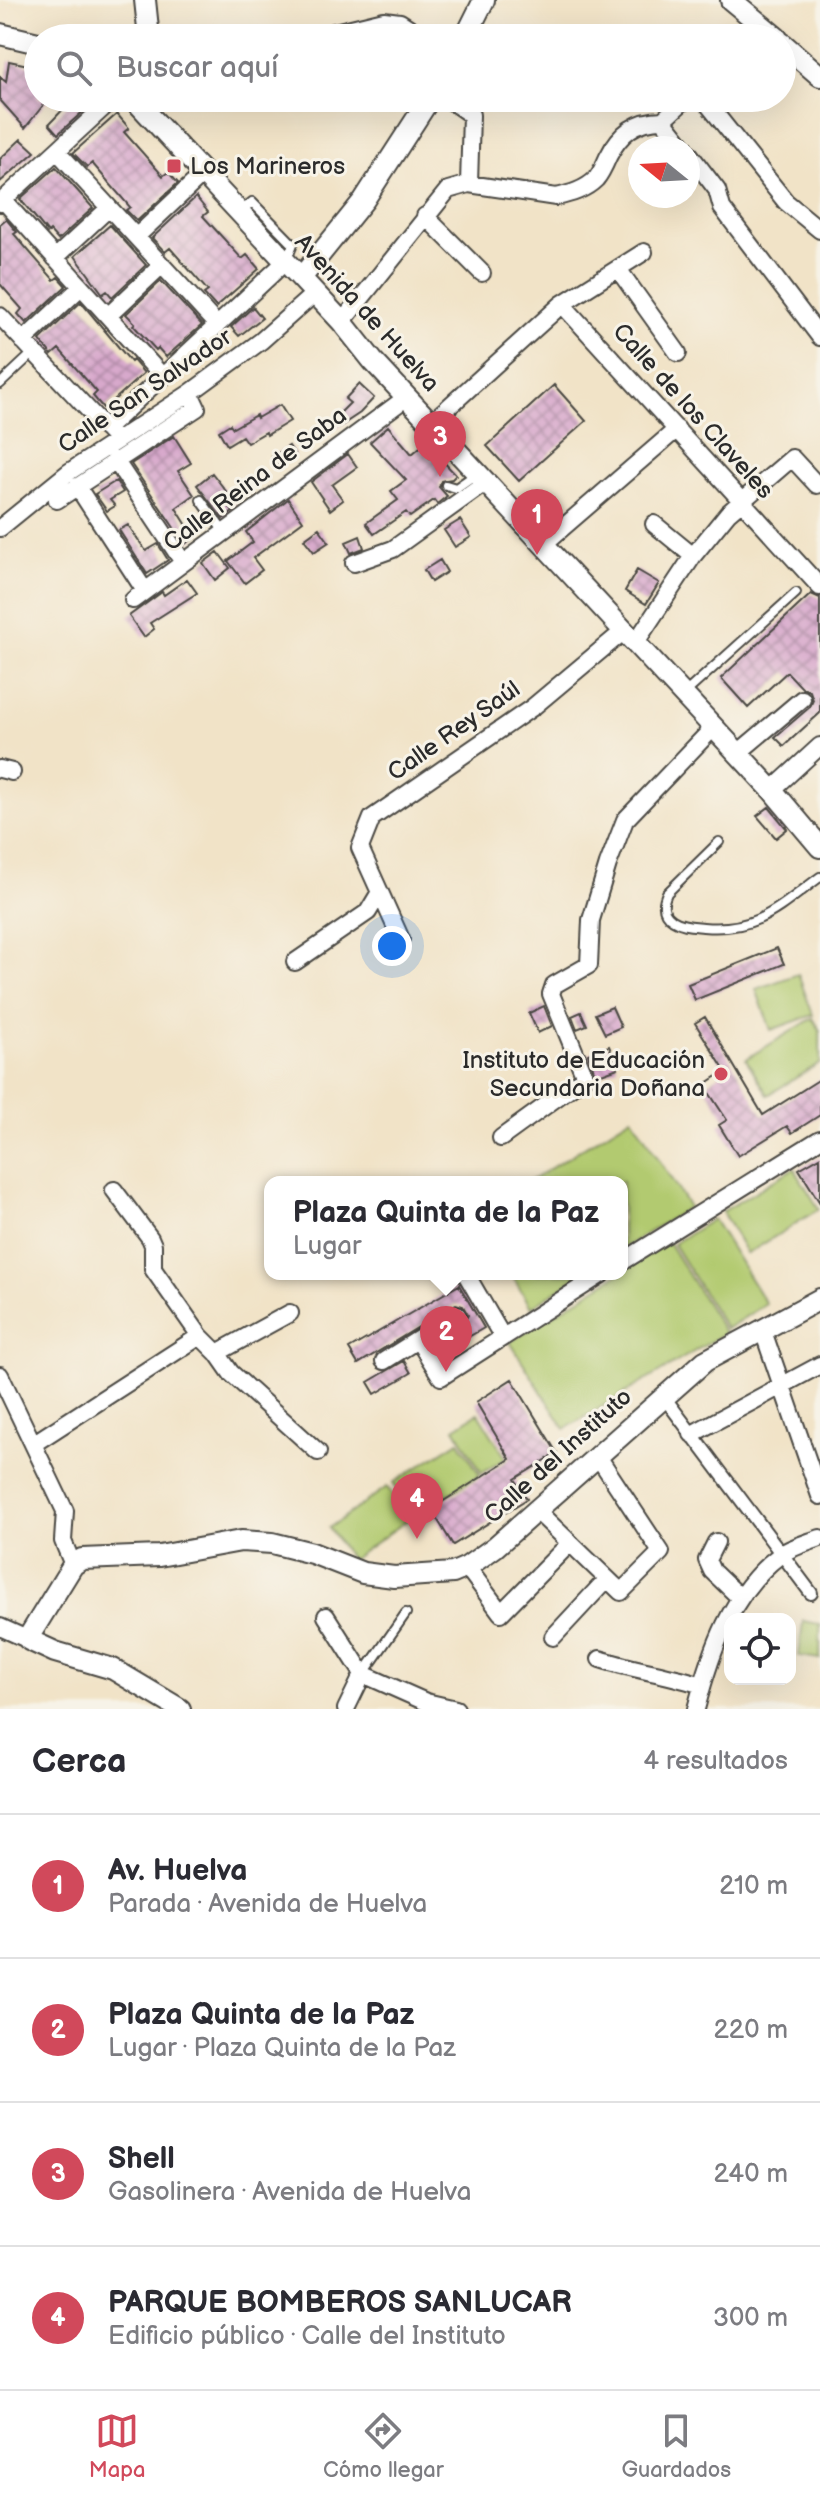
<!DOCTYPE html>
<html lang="es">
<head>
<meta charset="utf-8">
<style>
  body { margin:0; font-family:"Balsamiq Sans",sans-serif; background:#f7f7f7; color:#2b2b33 }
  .controls { position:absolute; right:24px; bottom:24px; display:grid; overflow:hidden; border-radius:16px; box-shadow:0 8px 32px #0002 }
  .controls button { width:72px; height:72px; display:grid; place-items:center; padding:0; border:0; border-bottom:2px solid #e1e1e2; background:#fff; color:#2b2b33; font:40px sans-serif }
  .compass { position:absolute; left:628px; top:136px; width:72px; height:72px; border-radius:50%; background:#fff; box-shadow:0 8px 32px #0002; rotate:288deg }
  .you { position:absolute; left:392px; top:946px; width:28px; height:28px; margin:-20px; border:6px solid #fff; border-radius:50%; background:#1a73e8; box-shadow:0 0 0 12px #1a73e833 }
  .badge { display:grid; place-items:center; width:52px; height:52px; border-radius:50%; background:#d1495b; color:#fff; font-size:26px; font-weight:700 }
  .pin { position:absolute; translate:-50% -66px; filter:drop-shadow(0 2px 4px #0008) }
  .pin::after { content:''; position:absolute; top:42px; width:28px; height:24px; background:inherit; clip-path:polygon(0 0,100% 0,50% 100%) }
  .popup { position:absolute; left:264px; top:1176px; width:364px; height:104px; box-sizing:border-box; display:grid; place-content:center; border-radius:16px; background:#fff; filter:drop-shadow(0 2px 6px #0005); font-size:26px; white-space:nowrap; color:#7c7c81 }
  .popup b { font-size:30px; color:#2b2b33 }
  .popup::after { content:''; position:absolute; left:50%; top:100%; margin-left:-16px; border:16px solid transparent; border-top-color:#fff }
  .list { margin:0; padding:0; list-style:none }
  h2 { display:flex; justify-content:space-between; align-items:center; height:104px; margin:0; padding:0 32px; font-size:34px }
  h2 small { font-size:26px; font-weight:400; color:#7c7c81 }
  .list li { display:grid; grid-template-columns:52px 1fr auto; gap:24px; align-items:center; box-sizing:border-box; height:144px; padding:0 32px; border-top:2px solid #e1e1e2 }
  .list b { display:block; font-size:30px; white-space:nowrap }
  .list p { margin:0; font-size:26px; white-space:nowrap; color:#7c7c81 }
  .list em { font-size:26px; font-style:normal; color:#7c7c81 }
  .icon { flex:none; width:44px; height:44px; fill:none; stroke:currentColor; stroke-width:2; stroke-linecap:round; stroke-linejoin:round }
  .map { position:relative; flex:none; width:820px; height:1709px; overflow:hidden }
  .search { position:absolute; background:#fff; box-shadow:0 8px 32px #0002; left:24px; right:24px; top:24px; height:88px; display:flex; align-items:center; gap:20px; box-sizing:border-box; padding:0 28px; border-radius:44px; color:#7c7c81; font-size:30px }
  .sheet { height:680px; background:#fff }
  nav { display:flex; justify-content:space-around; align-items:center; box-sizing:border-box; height:112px; border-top:2px solid #e1e1e2; background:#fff; font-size:22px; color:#7c7c81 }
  nav a { display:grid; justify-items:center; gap:4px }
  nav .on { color:#d1495b }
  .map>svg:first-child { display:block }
</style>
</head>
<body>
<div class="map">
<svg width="820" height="1709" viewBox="0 0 820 1709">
  <defs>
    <pattern id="building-cross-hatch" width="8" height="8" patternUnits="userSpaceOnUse" patternTransform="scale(2)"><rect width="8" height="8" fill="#d8a9cc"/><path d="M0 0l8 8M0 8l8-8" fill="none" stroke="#af8aa6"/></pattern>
  </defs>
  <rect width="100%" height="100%" fill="#f7f3e8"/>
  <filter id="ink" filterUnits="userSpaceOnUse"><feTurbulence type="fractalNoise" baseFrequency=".0125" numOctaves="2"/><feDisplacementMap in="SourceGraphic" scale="16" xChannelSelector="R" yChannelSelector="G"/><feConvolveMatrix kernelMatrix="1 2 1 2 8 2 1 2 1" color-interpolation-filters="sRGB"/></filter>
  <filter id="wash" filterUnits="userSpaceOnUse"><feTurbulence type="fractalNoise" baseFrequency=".006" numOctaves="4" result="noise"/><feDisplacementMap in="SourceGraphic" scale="32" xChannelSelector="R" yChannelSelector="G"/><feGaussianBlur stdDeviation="1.8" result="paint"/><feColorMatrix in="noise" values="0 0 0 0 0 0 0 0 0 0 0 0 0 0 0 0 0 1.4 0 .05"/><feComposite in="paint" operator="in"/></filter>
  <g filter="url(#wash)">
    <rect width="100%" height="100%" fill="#f1e3c7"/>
    <path fill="#b2ca6f" stroke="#6e7a4d" stroke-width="2" d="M798,974L813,1015L771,1030L756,989Z
      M813,1018L820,1030V1063L768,1095L746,1059Z
      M632,1117L689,1207L622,1249V1182H529Z
      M794,1168L819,1209L747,1254L722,1212Z
      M713,1219L766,1304L726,1329L673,1244Z
      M668,1242L725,1333L565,1429L510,1342L618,1274H622V1271Z
      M511,1274H583L531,1307Z
      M478,1413L506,1458L482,1473L455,1428Z
      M459,1441L480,1475L413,1516L393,1483Z
      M387,1487L409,1519L351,1560L329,1528Z
      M803,1621L820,1624V1659L799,1656Z"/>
    <g id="blocks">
      <path fill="url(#building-cross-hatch)" d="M9,61L38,67V98H49L25,128L0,100V77L6,82Z
        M74,98H98L58,134L49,124Z
        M117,114L129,128L124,132L163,176L168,172L178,183L137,221L126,210L130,207L92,163L87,167L73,153Z
        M21,139L35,152L0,182V159Z
        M56,167L93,208L58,240L50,231L48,233L20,199Z
        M196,197L208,212L203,216L242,259L247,255L259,269L216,307L204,294L208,291L170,248L165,252L152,238Z
        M6,219L17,232L14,234L54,280L58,277L66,286L26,323L18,314L22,309L0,284V224Z
        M110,225L146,265L112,297L107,291L103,294L75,256Z
        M161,281L202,325L166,357L158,348L156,350L133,325L135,323L126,314Z
        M81,302L131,362L133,360L144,373L104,409L93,396L97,392L59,349L52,355L40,340Z
        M253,307L262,318L239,336L231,327Z
        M359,384L374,398L360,413L339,427L332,421L350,403L345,399Z
        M554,385L586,421L519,481L487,446Z
        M280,405L290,421L267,435L266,432L247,443L242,436L227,445L219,431L230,424L233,428L256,415L257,418Z
        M388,426L412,454L426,442L430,448L428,453L430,458H440L456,475L452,479L441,481L439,487L447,496L437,504L434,500L410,517L406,512L374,534L366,523L398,500L391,491L406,480L370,442Z
        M174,436L191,463L178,471L194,495L176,508L195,538L185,544L131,464Z
        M289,446L295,455L278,466L272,457Z
        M348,454L357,467L332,485L343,500L330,510L311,482Z
        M212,473L236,504L230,508L233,512L223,519L197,485Z
        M116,481L123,492L110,500L115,506L107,511L95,494Z
        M288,499L303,521L253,558L262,570L245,583L228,561L253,542L246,532Z
        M460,520L471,537L455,547L444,530Z
        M128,525L146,551L158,544L168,560L147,574L119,530Z
        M319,528L329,542L314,552L304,539Z
        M360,536L364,548L351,553L346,542Z
        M218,552L230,568L215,580L203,563Z
        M440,560L447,572L431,582L424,570Z
        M637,570L659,583L646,604L625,591Z
        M187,579L197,593L150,623L154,629L144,637L129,616L162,592L164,595Z
        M811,594L820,598V713L784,746L775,737L810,707L813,700L810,691L802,688L787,672L748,708L721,678Z
        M769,807L787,829L776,838L757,816Z
        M777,948L784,964L695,1000L688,984Z
        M544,1006L552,1026L538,1033L529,1013Z
        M612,1007L621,1027L605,1034L595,1014Z
        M581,1012L587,1025L577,1029L572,1016Z
        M705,1017L763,1115L820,1079V1115L792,1133L787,1126L738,1156L719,1125L727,1120L704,1085L725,1071L695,1023Z
        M609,1046L618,1068L596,1076L588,1054Z
        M820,1157V1203L799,1169Z
        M459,1285L484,1328L451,1347L444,1336L463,1324L468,1315L463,1306L456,1304L358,1364L349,1349Z
        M404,1361L411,1373L375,1394L368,1382Z
        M512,1379L557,1453L515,1479L527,1499L453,1545L431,1509L510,1459L476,1402Z"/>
    </g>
  </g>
  <g filter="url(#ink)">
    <use href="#blocks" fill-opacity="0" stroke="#494742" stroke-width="2"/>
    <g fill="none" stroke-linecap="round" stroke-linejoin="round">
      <g stroke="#494742" stroke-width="12">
        <path id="service" d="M240,212L252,202L293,244L287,259
          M0,384L34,352
          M435,453L448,443
          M446,485L456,488L476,474
          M201,500L224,532
          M684,694L796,593
          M719,842L667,893C662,904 662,913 673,920C682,926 693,926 703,927C757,932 779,907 820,877
          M364,1673L406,1613"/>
      </g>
      <g stroke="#494742" stroke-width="16">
        <path id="pedestrian" d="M664,1397L811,1593"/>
      </g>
      <g stroke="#494742" stroke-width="20">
        <path id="minor" d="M310,38L384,20L400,22L425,38
          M747,38L761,24
          M447,98L471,115L469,184
          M703,98L786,202L820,230
          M663,120L685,148
          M57,151L217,325
          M688,152L717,190L722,208L820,337
          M3,200L163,377
          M0,203L114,98
          M425,216L482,273
          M136,237L204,173
          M55,258L109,208
          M618,269L678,353
          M562,304L820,587
          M0,316L113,436
          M108,316L162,265
          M342,322L448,190L469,184L556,197C570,194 585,190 596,179C601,173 605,164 608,157C620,133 636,120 663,120L687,98
          M23,341L81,287
          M431,423L562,304L644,252
          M106,429L286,261
          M115,460L183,562
          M77,486L145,591
          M57,500L197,408L190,393
          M654,524L693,556
          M0,528L69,472L190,393L261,341L315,293
          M545,543L677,429
          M354,563L393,549L486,482
          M133,600L407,397
          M636,642L693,556L728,513L792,458L817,485
          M738,753L802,699
          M0,769L12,772
          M772,790L820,746
          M401,939L360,848L372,818L533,707L625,630
          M295,962L368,912L380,892
          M501,1138L585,1077L551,994L554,985L589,965L591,920L608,864L625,820L714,727
          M114,1190L150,1238L153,1245V1269L200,1336L217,1353L231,1373L318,1452
          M622,1262L820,1139
          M466,1274L502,1336
          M763,1331L820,1496
          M418,1340L441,1377L602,1274
          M217,1353L290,1313
          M384,1361L457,1315
          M0,1375L65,1511L63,1541L73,1565
          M692,1434L820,1365
          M33,1444L200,1336
          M536,1510L621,1592L661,1552L597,1455
          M716,1542L707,1560L712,1571L739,1597
          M467,1567L501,1613L569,1544
          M326,1616L363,1674L426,1702L456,1709
          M0,1627L29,1640
          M553,1637L607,1579
          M600,1659C634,1670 668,1674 702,1685
          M346,1709L363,1674
          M696,1709C711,1651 731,1592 780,1555C791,1547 807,1543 820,1538"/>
      </g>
      <g stroke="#494742" stroke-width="24">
        <path id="tertiary" d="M145,0L149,38
          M731,0L777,38
          M0,34L38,43
          M465,38L484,0
          M782,43L820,76
          M133,98L342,322L373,361L772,790L820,847
          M301,278L364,200L430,98
          M180,1709L113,1669L55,1652L29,1640L31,1633L73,1565L82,1559L159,1556L241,1541L272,1543L312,1553L363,1573L394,1577L453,1573L467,1567L495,1547L705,1361L820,1299"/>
      </g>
      <use href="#service" stroke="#fff" stroke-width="8"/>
      <use href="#pedestrian" stroke="#fff" stroke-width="12"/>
      <use href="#minor" stroke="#fff" stroke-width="16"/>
      <use href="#tertiary" stroke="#fff" stroke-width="20"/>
    </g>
  </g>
  <g fill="#d1495b" stroke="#f7f3e8" stroke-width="3">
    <rect x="166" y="158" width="16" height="16" rx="4"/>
    <circle cx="721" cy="1074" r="8"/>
  </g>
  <g text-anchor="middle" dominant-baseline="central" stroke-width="6" stroke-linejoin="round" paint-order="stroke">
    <g font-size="24" fill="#2b2b2b" stroke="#f7f3e8" text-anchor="start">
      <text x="190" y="166">Los Marineros</text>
      <text x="705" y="1060" text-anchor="end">Instituto de Educación<tspan x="705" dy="28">Secundaria Doñana</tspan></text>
    </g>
    <g font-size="24" fill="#2b2b2b" stroke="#f7f3e8">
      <text transform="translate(367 313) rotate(48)">Avenida de Huelva</text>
      <text transform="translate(145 391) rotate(-34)">Calle San Salvador</text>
      <text transform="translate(693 411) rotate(48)">Calle de los Claveles</text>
      <text transform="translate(255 479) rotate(-37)">Calle Reina de Saba</text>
      <text transform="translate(454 731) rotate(-35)">Calle Rey Saúl</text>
      <text transform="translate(558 1456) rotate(-42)">Calle del Instituto</text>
    </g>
  </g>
</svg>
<div class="controls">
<button><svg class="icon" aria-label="locate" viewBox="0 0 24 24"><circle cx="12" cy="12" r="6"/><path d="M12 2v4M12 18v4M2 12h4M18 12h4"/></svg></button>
</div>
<svg class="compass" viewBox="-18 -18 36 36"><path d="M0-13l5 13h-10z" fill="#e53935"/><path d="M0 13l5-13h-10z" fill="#7c7c81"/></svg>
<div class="you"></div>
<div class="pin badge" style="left:537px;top:555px">1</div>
<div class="pin badge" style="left:446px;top:1372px">2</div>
<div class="popup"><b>Plaza Quinta de la Paz</b>Lugar</div>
<div class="pin badge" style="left:440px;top:477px">3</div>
<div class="pin badge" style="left:417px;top:1539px">4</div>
<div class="search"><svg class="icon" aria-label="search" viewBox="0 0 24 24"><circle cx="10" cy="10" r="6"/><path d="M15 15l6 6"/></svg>Buscar aquí</div>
</div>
<section class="sheet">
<h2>Cerca<small>4 resultados</small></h2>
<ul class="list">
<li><span class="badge">1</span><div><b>Av. Huelva</b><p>Parada · Avenida de Huelva</p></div><em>210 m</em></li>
<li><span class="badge">2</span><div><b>Plaza Quinta de la Paz</b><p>Lugar · Plaza Quinta de la Paz</p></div><em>220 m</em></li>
<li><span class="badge">3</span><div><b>Shell</b><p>Gasolinera · Avenida de Huelva</p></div><em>240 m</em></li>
<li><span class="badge">4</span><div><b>PARQUE BOMBEROS SANLUCAR</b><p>Edificio público · Calle del Instituto</p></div><em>300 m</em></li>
</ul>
</section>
<nav>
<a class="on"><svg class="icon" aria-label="map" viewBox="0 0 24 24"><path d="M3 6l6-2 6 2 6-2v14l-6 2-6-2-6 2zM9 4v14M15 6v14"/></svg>Mapa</a>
<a><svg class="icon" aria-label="directions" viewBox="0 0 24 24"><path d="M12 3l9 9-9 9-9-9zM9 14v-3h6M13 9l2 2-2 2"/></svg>Cómo llegar</a>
<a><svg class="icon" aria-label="saved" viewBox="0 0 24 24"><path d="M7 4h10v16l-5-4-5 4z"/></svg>Guardados</a>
</nav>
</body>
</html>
